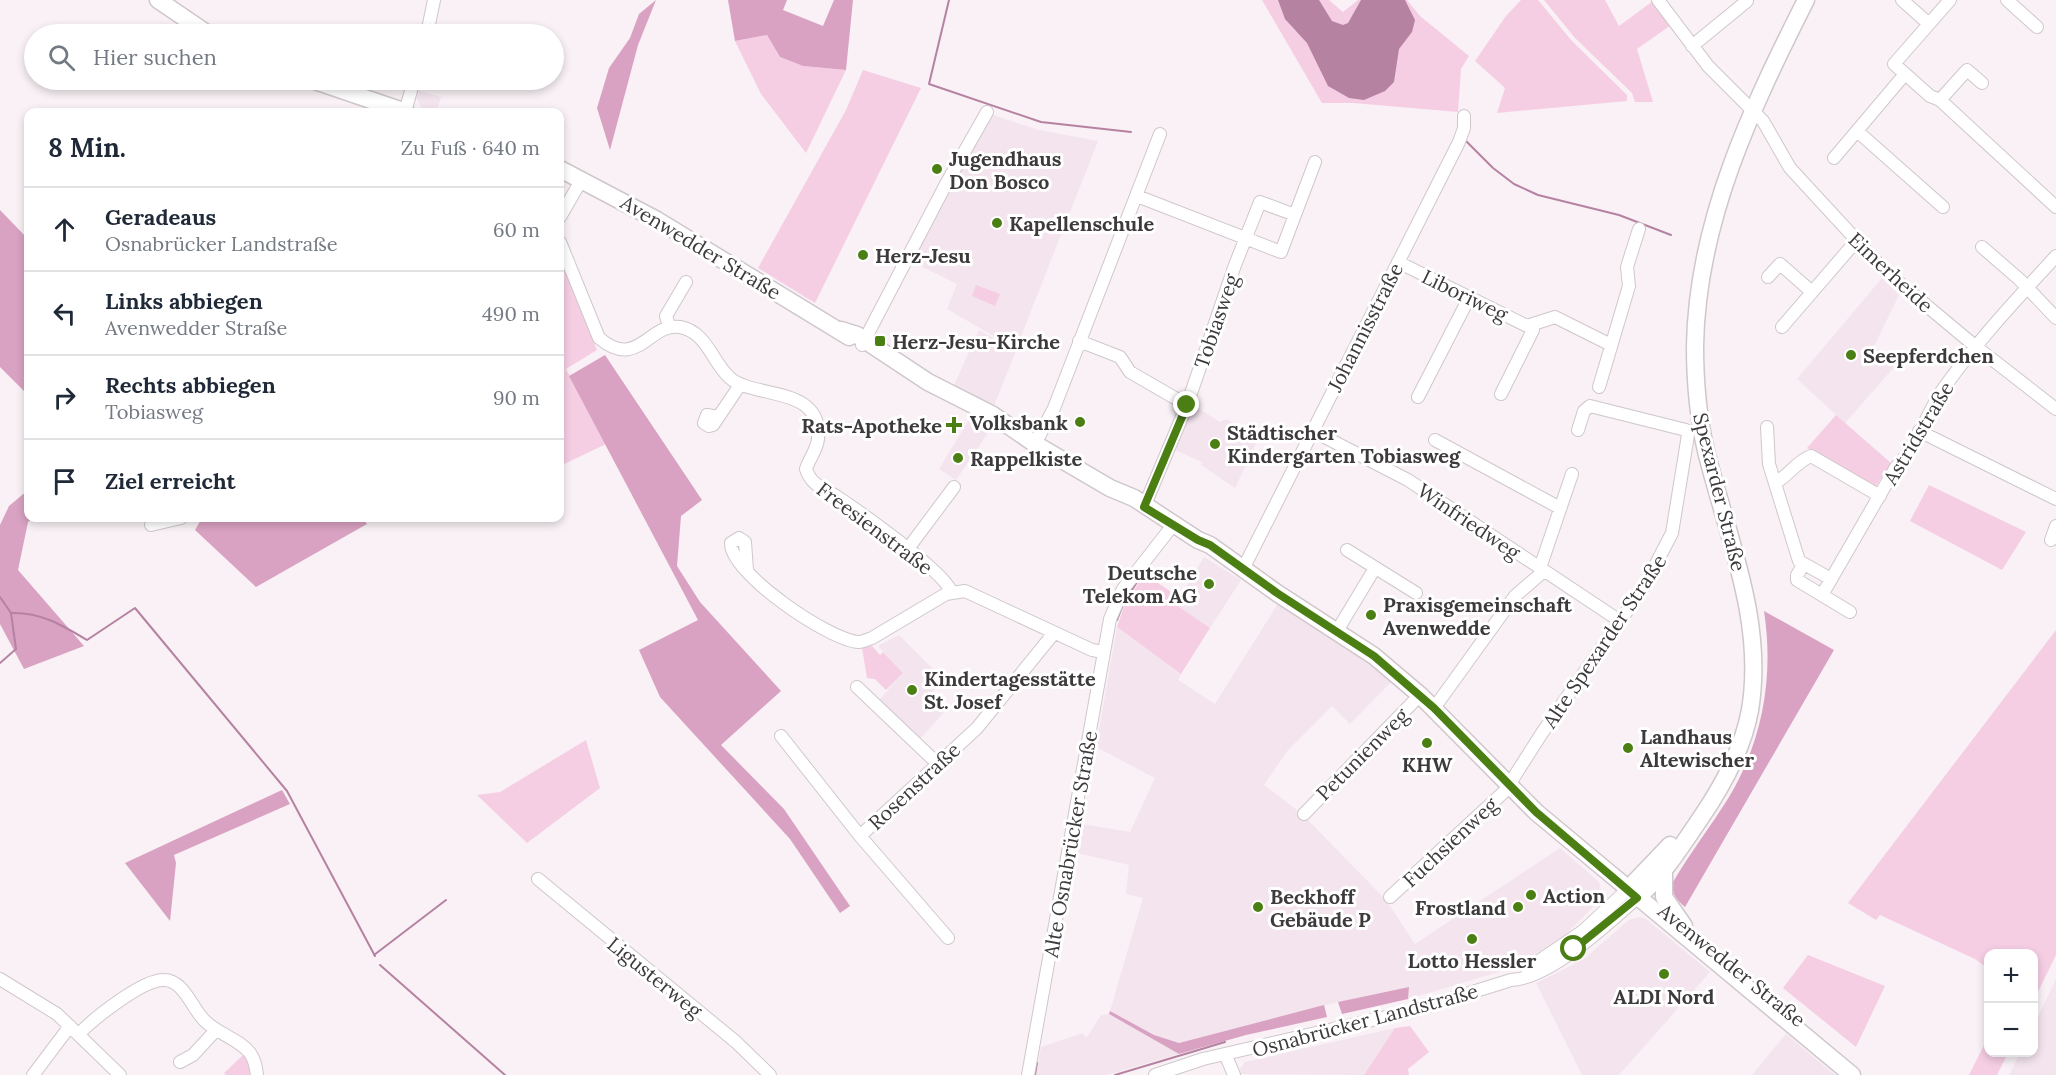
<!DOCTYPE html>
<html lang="de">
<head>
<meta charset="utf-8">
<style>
  body { margin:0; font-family:Lora,serif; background:#f6f6f7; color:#1f2937 }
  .controls { position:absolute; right:18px; bottom:18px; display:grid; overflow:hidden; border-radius:12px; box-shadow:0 3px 9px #0003 }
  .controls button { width:54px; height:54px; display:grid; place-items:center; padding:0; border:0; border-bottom:2px solid #e0e1e3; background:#fff; color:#1f2937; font:30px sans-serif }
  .stop { position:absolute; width:18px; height:18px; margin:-14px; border:4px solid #4b7f14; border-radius:50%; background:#fff }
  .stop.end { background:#4b7f14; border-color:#fff; box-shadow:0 2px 6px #0008 }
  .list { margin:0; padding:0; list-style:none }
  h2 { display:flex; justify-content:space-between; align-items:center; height:78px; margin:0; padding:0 24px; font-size:26px }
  h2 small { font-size:20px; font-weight:400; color:#747a83 }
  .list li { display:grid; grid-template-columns:39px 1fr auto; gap:18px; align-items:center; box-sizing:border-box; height:84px; padding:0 24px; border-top:2px solid #e0e1e3 }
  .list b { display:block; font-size:22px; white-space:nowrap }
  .list p { margin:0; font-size:20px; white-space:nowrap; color:#747a83 }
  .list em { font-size:20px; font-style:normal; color:#747a83 }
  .icon { flex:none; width:33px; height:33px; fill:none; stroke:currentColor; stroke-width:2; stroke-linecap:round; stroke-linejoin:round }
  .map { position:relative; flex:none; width:2056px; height:1075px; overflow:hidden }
  .search { position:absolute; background:#fff; box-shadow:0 3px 9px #0003; left:24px; top:24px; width:540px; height:66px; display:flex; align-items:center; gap:15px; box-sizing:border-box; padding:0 21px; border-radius:33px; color:#747a83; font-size:22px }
  .panel { position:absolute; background:#fff; box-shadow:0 3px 9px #0003; left:24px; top:108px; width:540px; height:414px; border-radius:12px }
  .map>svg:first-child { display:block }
</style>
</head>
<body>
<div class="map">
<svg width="2056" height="1075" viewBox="0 0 2056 1075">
  <rect width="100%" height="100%" fill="#f9f1f5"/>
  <path fill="#f3e4ed" d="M419,91L441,97L436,112L421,107L417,99Z
    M990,114L1039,130L1098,141L1016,349L947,309L957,284L911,261Z
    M1882,278L1899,295L1874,346L1896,365L1845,423L1797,379Z
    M979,330L1016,351L993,408L954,385Z
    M1191,404L1220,422L1226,419L1258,439L1235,488L1201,465L1202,462L1173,449Z
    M970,418L990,430L956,480L939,469Z
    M1204,557L1241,580L1210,628L1175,605Z
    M1279,602L1333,635L1393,680L1350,724L1332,706L1288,750L1264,785L1302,814L1386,900L1415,944L1560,848L1599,882L1601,891L1598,902L1565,935L1529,958L1505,970L1408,999L1409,987L1338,1002L1179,1043L1154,1035L1110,1011L1143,898L1126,894L1129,865L1077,853L1082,824L1130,832L1155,778L1096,747L1117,627L1181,674L1178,680L1215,704Z
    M899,635L943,679L931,693L948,708L919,740L878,701L903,673L878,646Z
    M1640,917L1646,919L1710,972L1619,1075H1582L1536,983L1584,959L1629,920Z
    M2056,979V1075H2009L2020,1053L2034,1052V1025Z
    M1109,1014L1179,1054L1107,1075H1036L1041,1047L1083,1033L1085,1037L1088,1036L1101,1015Z
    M1395,1028L1364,1075L1241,1074L1240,1069L1245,1062Z
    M1786,1034L1835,1075H1752Z"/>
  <path fill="#f5cee4" d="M1262,0H1329L1343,12L1358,0H1407L1420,16L1469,56L1461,69L1458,112L1353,103H1322Z
    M1521,0H1538L1572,41L1627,95V101L1497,113L1505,88L1475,61L1506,16Z
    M1544,0H1605L1619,26L1653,1L1671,25L1637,49L1653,102H1635L1632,93L1575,38Z
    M767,35L780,57L803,66L846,70L806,153L761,94L735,41Z
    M863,70L921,88L815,303L758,268L846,110Z
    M560,258L597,350L566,369L606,444L560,466Z
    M976,285L1000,294L995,306L972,296Z
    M1836,415L1891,463L1876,486L1807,448Z
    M1929,485L2026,532L2002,570L1910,521Z
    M1145,574L1180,598L1176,605L1210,628L1181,674L1117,627L1125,603Z
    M2056,630V955L2034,1000V954H1988V977L1984,974L1986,967L1975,959L1880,915L1876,920L1848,903Z
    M872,646L880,655L883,652L903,673L886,690L875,679L867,678L862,648Z
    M586,740L600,788L527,843L477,795L500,792Z
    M1808,955L1885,986L1856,1047L1783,988Z
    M1410,1026L1429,1052L1408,1069L1409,1075H1364L1395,1028Z
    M1987,1039L1988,1052L2008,1053L1997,1075H1969Z
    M244,1054L253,1075H226L224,1073Z"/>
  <path fill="#d9a2c2" d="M656,0L638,45L610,150L597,108L609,68L630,38L639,14Z
    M728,0H787L783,10L823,26L834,0H853L846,70L803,66L780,57L767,35L735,41Z
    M0,210L28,239V395L0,367Z
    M605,355L702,500L681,516L677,566L700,602L781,691L721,745L784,809L850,906L840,913L790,839L660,697L639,650L698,620L569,376Z
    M28,490V518H33L28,522L18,570L84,646L24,669L0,624V525L9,506Z
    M202,518H362L367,524L256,587L195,530Z
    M1764,611L1834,650L1685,907C1677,900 1671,894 1673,882C1690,853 1711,826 1729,797C1763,740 1774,676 1764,611Z
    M282,790L290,804L174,855L176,863L170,921L125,863Z
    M1409,987L1408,999L1342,1014L1338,1002Z
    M1324,1005L1327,1017L1246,1035L1179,1054L1109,1014L1110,1011L1154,1035L1179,1043Z"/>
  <path fill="#b682a1" d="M1278,0H1319L1332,21L1343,25L1348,23L1361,0H1405L1415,20L1412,32L1399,49L1394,82L1385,91L1364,100L1349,98L1328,86L1307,43L1285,19Z"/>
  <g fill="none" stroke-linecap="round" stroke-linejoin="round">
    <path stroke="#b682a1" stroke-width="2" d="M949,0L929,84L1041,122L1131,132
      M1466,141L1493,168L1514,184L1538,195L1619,215L1671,235
      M0,597L11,613L16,649L0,663
      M11,613C41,612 62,625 87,640L135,608L287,791L375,956
      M1117,620L1124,602L1143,573
      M374,955L446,900
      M380,965L505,1075
      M1035,1075L1037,1063
      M1115,1075L1225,1042"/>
    <g stroke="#cfc7cb" stroke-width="14">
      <path id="minor" d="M1658,0L1708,66L1763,121L1790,168L1885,271L1975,346L2056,409
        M1902,0L1929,24
        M1950,0L1894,64L1930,96L1940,100L2056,207
        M2007,0L2037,27
        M427,34L434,0
        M1692,46L1747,1
        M1940,100L1967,70L1982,83
        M405,112L414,80
        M1857,131L1943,207
        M1834,158L1905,74
        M1137,196L1281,252L1315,162
        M560,217L582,179
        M560,242L599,338C638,371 649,322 680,327C707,332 712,362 730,378C754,399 823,385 818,439C817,450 809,459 806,469C811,485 823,488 836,496C860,512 941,569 951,591
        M1982,247L2019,279L2056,318
        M1398,262L1527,326L1555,317L1611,345
        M1768,277L1780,264L1812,292
        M669,326L666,316L686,282
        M1782,327L1857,240
        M1079,341L1120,357L1130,372L1187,405
        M862,345L946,184L987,112
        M1599,387L1629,286L1627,267L1639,229
        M1501,394L1533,330L1532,326
        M1418,397L1469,298
        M718,417L707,415L704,423L709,426L713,425L740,385
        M1767,427L1769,464L1799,561L1831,579
        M1313,431L1408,480L1620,621
        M1919,431L2056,499
        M1435,440L1560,508
        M1035,444L1054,408L1160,134
        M1775,483C1788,476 1797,461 1811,456L1880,496
        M1144,507L1187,405L1235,265L1260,202L1295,215
        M151,525L181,518
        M2051,540L2056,526
        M907,550L954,487
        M1347,550L1416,593
        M1804,564L1797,575V580L1850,612
        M1540,568L1572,474
        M1243,569L1459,142L1464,128V116
        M747,570L745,542L739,538L731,543C730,573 830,641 859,642C863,642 868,639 872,638L946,594L965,591L1092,650L1104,652
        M1822,595L1896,467C1919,445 1927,410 1946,385C1979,339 2018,298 2056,256
        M1340,626L1375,568
        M857,687L938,764
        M1437,704L1515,596L1544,571
        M781,736L860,836L948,938
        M1304,814L1420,695
        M860,836L977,728L1054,633
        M538,879L736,1042L770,1075
        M1390,897L1505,791L1542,733L1645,585L1672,533L1688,435L1686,430L1590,406L1584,411L1578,430
        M1527,969L1583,931L1627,890
        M0,979L57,1014L120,1075
        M79,1034C93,1019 143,979 164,980C184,980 192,1009 205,1021C218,1034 239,1039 250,1053C255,1060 256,1067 257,1075
        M1226,1056L1234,1075
        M180,1062L193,1055L216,1030
        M33,1075L70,1026
        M1028,1075L1110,619L1123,589L1173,525
        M1155,1075L1203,1059L1412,1011L1511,980C1549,979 1609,923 1637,898"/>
    </g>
    <g stroke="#cfc7cb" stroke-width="19">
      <path id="major" d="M158,0L208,34
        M312,80L406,112
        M560,169L657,220L849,337
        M841,330L857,335L928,382L993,415L1035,444L1110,488L1134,498L1198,540L1210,545L1277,593L1374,656L1420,695L1536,812L1852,1075
        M1664,870V897L1684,926
        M1627,890L1670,845
        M1637,898C1663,876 1681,847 1700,819C1722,787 1743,749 1750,710C1765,621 1727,536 1706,451C1698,417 1695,381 1695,346C1697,222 1751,109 1806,0"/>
    </g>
    <use href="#minor" stroke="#fff" stroke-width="12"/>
    <use href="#major" stroke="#fff" stroke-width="16"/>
  </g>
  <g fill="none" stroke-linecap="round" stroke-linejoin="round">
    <path stroke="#4b7f14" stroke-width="8" d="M1187,405L1144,507L1198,540L1210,545L1277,593L1374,656L1434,708L1536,812L1637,898L1574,949"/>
  </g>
  <g fill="#4b7f14" stroke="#fff" stroke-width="2">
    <circle cx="937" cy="169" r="6"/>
    <circle cx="997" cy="223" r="6"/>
    <circle cx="863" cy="255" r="6"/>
    <rect x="874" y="335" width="12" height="12" rx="3"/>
    <circle cx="1851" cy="355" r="6"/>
    <circle cx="1080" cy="422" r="6"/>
    <path d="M951 416h6v6h6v6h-6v6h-6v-6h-6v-6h6z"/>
    <circle cx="1215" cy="444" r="6"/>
    <circle cx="958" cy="458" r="6"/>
    <circle cx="1209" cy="584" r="6"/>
    <circle cx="1371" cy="615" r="6"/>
    <circle cx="912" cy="690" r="6"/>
    <circle cx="1427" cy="743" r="6"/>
    <circle cx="1628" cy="748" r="6"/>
    <circle cx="1531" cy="895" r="6"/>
    <circle cx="1258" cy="907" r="6"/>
    <circle cx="1518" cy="907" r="6"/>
    <circle cx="1472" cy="939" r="6"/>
    <circle cx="1664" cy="974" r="6"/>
  </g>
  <g text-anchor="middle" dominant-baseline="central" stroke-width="6" stroke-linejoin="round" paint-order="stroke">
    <g font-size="20" font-weight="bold" fill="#3d3a3c" stroke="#fff" text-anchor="start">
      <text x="949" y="158">Jugendhaus<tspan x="949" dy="23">Don Bosco</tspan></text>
      <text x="1009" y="223">Kapellenschule</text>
      <text x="875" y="255">Herz-Jesu</text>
      <text x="892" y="341">Herz-Jesu-Kirche</text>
      <text x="1863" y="355">Seepferdchen</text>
      <text x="1068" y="422" text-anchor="end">Volksbank</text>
      <text x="942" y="425" text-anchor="end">Rats-Apotheke</text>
      <text x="1227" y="432">Städtischer<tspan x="1227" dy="23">Kindergarten Tobiasweg</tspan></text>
      <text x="970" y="458">Rappelkiste</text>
      <text x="1197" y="572" text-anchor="end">Deutsche<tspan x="1197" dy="23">Telekom AG</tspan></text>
      <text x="1383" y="604">Praxisgemeinschaft<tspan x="1383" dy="23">Avenwedde</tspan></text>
      <text x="924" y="678">Kindertagesstätte<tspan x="924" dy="23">St. Josef</tspan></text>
      <text x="1640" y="736">Landhaus<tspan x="1640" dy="23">Altewischer</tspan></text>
      <text x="1427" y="764" text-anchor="middle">KHW</text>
      <text x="1543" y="895">Action</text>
      <text x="1270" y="896">Beckhoff<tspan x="1270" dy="23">Gebäude P</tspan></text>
      <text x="1506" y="907" text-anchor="end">Frostland</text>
      <text x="1472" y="960" text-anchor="middle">Lotto Hessler</text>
      <text x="1664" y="996" text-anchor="middle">ALDI Nord</text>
    </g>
    <g font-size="20" fill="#3d3a3c" stroke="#fff">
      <text transform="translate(701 247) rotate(31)">Avenwedder Straße</text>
      <text transform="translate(1891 272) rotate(43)">Eimerheide</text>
      <text transform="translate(1465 295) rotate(26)">Liboriweg</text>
      <text transform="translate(1216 321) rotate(-71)">Tobiasweg</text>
      <text transform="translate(1365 327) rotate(-63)">Johannisstraße</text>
      <text transform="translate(1918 433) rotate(-59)">Astridstraße</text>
      <text transform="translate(1720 492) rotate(76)">Spexarder Straße</text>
      <text transform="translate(1469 521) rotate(34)">Winfriedweg</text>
      <text transform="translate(875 528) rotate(37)">Freesienstraße</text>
      <text transform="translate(1604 641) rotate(-56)">Alte Spexarder Straße</text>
      <text transform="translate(1362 754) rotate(-45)">Petunienweg</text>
      <text transform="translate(914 786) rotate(-43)">Rosenstraße</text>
      <text transform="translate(1450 842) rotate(-43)">Fuchsienweg</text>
      <text transform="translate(1070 844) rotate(-80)">Alte Osnabrücker Straße</text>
      <text transform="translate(1732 965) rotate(39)">Avenwedder Straße</text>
      <text transform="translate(655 977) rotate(39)">Ligusterweg</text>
      <text transform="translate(1365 1020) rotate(-15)">Osnabrücker Landstraße</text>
    </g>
  </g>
</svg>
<div class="controls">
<button>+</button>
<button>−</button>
</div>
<div class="stop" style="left:1574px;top:949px"></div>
<div class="stop end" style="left:1187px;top:405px"></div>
<div class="search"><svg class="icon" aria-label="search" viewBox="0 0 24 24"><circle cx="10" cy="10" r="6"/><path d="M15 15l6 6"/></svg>Hier suchen</div>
<section class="panel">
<h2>8 Min.<small>Zu Fuß · 640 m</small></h2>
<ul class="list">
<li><svg class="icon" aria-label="ahead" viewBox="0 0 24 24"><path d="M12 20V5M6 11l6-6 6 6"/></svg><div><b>Geradeaus</b><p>Osnabrücker Landstraße</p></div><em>60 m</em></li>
<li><svg class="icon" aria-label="left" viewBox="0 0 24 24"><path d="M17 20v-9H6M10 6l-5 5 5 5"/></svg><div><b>Links abbiegen</b><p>Avenwedder Straße</p></div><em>490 m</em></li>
<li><svg class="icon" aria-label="right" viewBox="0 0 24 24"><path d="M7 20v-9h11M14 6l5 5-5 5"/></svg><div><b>Rechts abbiegen</b><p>Tobiasweg</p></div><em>90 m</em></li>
<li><svg class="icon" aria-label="arrive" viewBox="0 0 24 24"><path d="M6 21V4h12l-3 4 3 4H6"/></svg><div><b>Ziel erreicht</b></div></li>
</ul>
</section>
</div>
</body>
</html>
